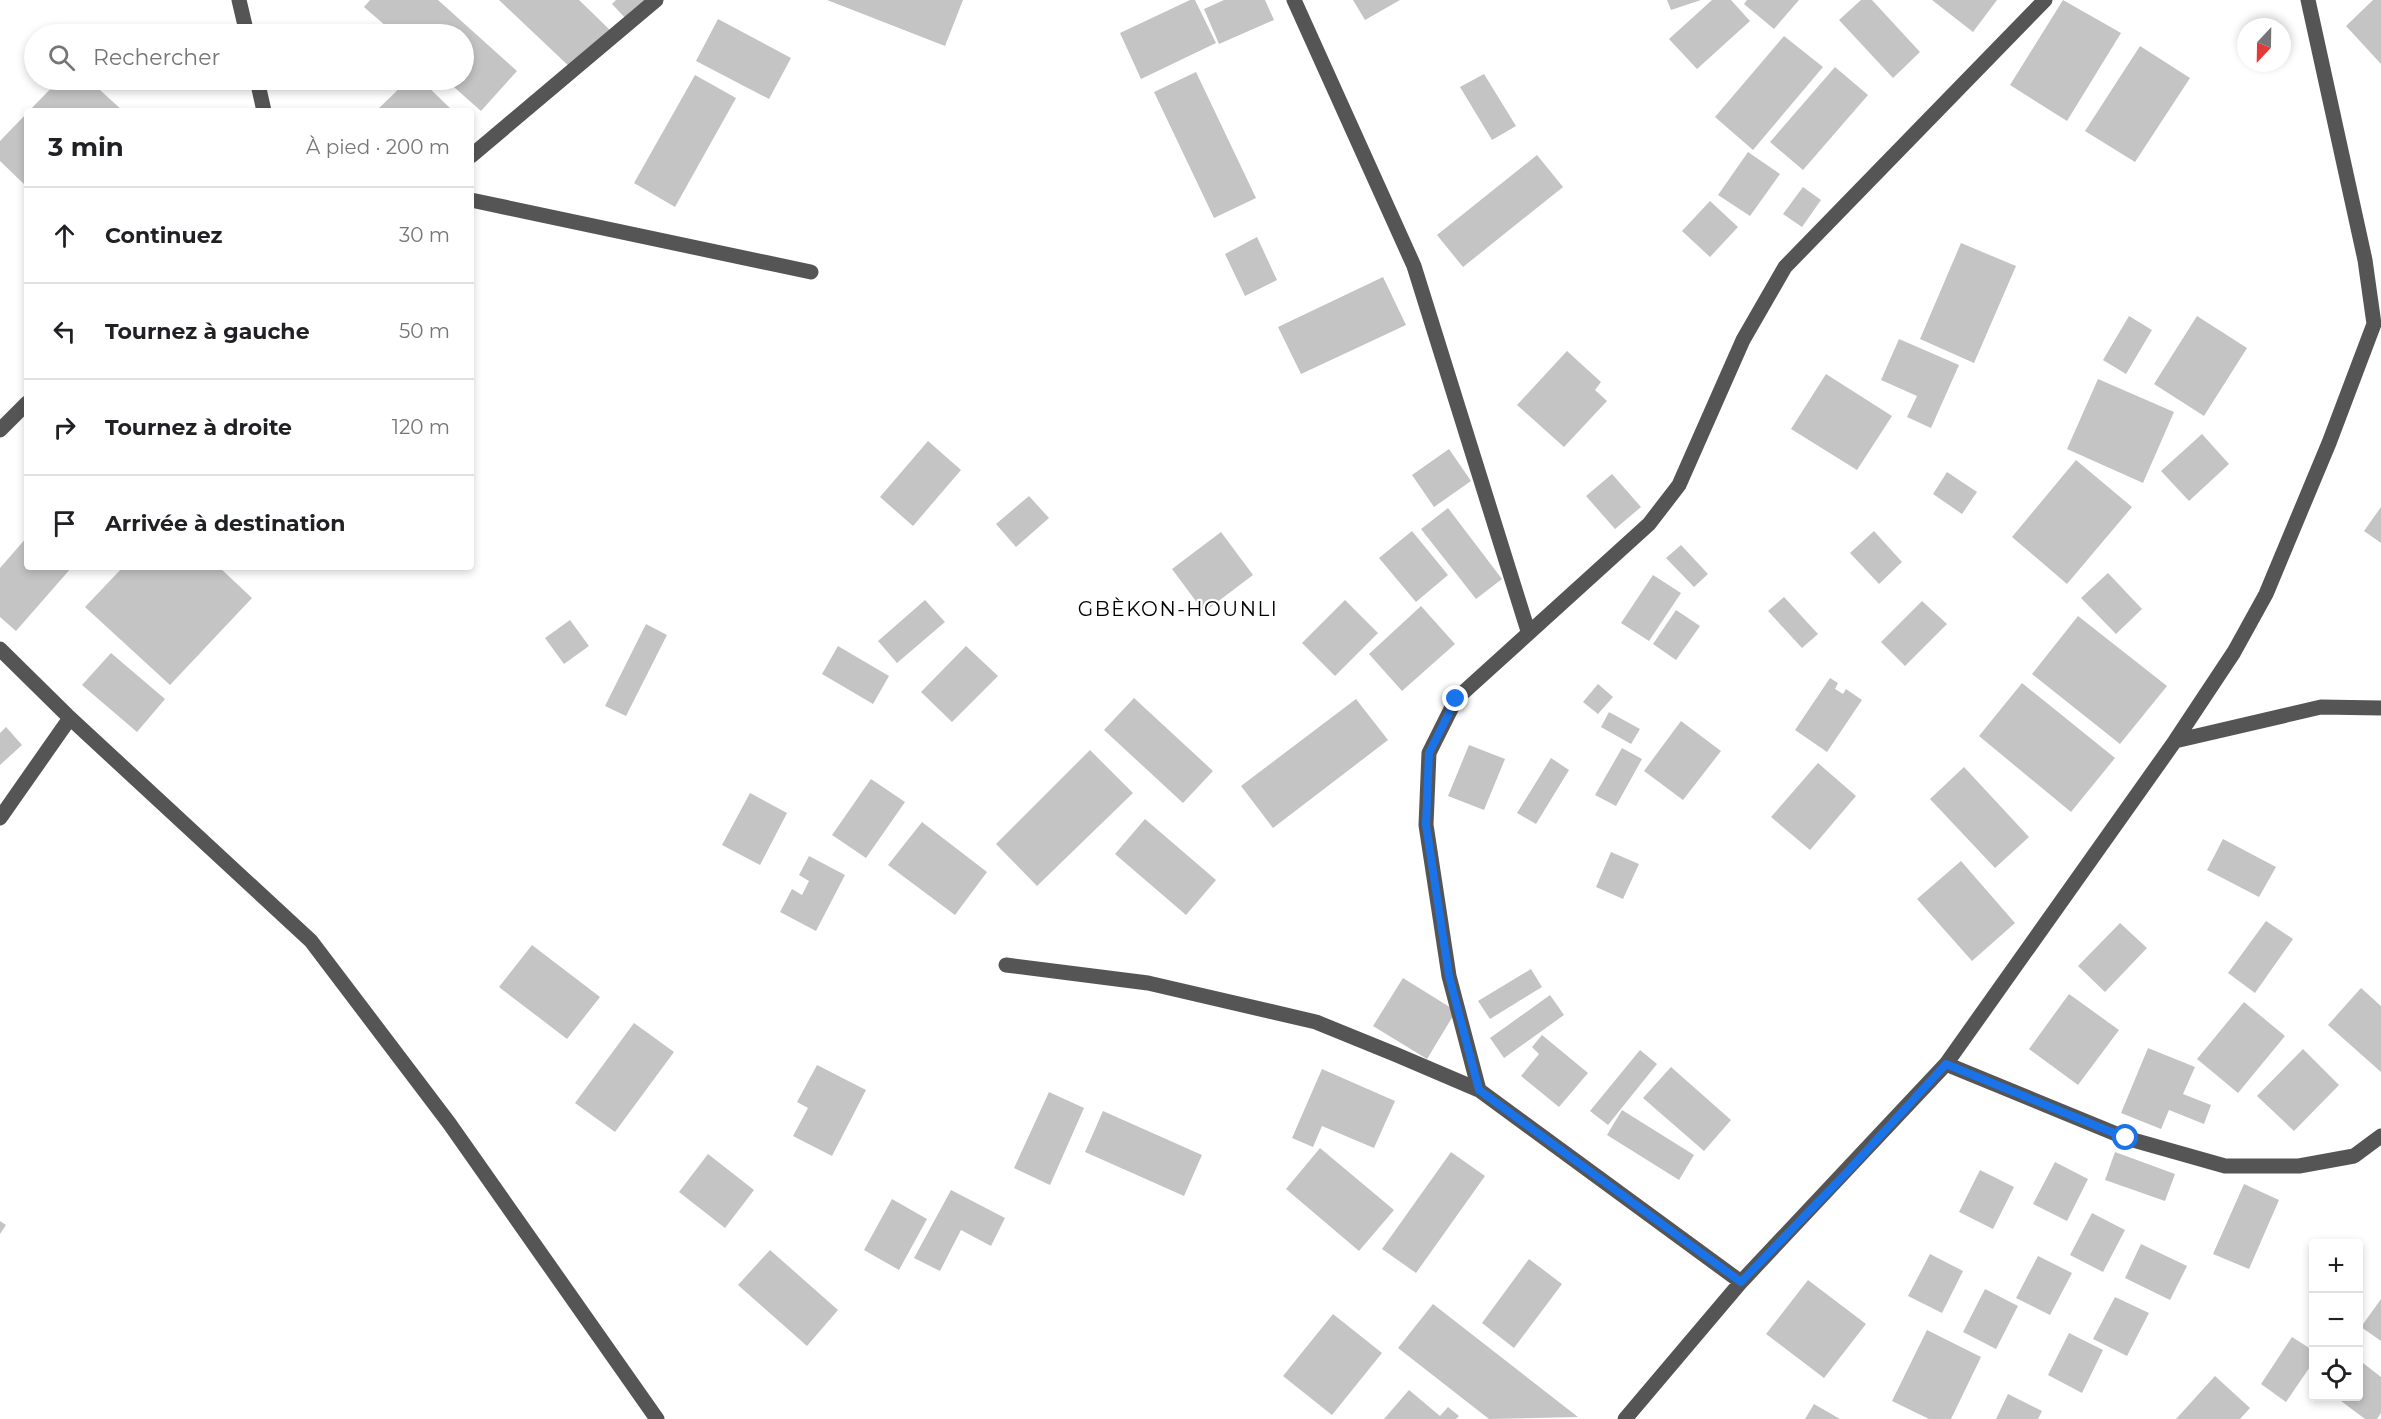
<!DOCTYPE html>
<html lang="fr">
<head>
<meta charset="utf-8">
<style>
  body { margin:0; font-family:Montserrat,sans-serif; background:#f2f2f2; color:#202124 }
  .controls { position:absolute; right:18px; bottom:18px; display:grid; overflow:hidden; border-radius:6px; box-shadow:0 3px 9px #0003 }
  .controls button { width:54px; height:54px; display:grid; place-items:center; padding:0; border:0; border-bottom:2px solid #e0e0e0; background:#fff; color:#202124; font:30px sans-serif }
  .compass { position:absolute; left:2237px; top:18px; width:54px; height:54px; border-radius:50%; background:#fff; box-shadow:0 3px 9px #0003; rotate:202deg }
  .stop { position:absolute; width:18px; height:18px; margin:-14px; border:4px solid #1a73e8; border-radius:50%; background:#fff }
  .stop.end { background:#1a73e8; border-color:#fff; box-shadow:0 2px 6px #0008 }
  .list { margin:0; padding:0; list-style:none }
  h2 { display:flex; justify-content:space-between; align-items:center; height:78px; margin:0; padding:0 24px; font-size:26px }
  h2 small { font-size:20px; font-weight:400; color:#757577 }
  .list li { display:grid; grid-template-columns:39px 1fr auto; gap:18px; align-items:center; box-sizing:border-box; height:96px; padding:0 24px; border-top:2px solid #e0e0e0 }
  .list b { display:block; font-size:22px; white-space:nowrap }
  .list em { font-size:20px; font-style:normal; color:#757577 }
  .icon { flex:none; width:33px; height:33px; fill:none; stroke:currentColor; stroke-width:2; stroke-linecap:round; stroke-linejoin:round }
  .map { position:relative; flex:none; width:2381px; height:1419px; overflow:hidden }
  .search { position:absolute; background:#fff; box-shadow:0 3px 9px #0003; left:24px; top:24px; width:450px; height:66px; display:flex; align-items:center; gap:15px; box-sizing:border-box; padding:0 21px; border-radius:33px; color:#757577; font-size:22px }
  .panel { position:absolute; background:#fff; box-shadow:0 3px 9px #0003; left:24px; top:108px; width:450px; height:462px; border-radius:6px }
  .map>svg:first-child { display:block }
</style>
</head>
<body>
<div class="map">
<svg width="2381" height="1419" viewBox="0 0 2381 1419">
  <rect width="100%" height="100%" fill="#fff"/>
  <path fill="#c4c4c4" d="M370,0H438L517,71L481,111L446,80H464V34H395L364,7Z
    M499,0H579L611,31L573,70Z
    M616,0H650L628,21L612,4Z
    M827,0H963L945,46Z
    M1190,0H1195L1216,43L1141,79L1120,33Z
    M1224,0H1265L1274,20L1219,44L1204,9Z
    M1353,0H1400L1365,20Z
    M1667,0H1701L1671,10Z
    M1712,0H1731L1750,21L1697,69L1669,39Z
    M1747,0H1799L1774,29L1744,4Z
    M1861,0H1872L1920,52L1893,78L1839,20Z
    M1932,0H1997L1973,32Z
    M2063,0L2121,33L2067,121L2010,85Z
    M2373,0H2381V64L2346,26Z
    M718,19L791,58L769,99L696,61Z
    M1784,36L1823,67L1753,150L1715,117Z
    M2140,46L2190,78L2135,162L2085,131Z
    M1835,67L1868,95L1803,170L1770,142Z
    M1196,72L1256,198L1214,218L1154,92Z
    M1484,74L1516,126L1492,140L1460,87Z
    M695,75L736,98L675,207L634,183Z
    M59,80H89L123,111H29Z
    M408,80H421L453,111H376Z
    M27,113V187L0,161V141Z
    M1748,152L1780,174L1750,216L1718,195Z
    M1537,155L1563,187L1463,267L1437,235Z
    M1803,187L1821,200L1802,227L1783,214Z
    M1710,201L1738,227L1710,257L1682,231Z
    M1257,237L1277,280L1245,296L1225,254Z
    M1961,243L2016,266L1974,363L1920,339Z
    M1383,277L1406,325L1301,374L1278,327Z
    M2129,316L2152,330L2126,374L2103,360Z
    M2197,316L2247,348L2204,416L2154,384Z
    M1899,339L1959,365L1931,428L1907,417L1917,396L1881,380Z
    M1567,351L1601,382L1595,390L1607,401L1564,447L1517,405Z
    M1826,374L1892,416L1857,470L1791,429Z
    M2098,379L2174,412L2143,483L2067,449Z
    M2202,434L2229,464L2189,501L2161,471Z
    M928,441L961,470L913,526L880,497Z
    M1449,449L1471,481L1434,507L1412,475Z
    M2076,460L2132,507L2067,584L2012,537Z
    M1947,472L1977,492L1962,514L1933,494Z
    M1612,474L1641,507L1615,529L1586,496Z
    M1029,496L1049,518L1016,547L996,524Z
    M2381,507V543L2364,531Z
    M1448,508L1502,579L1476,599L1421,529Z
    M1412,531L1448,575L1416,602L1379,558Z
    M1874,531L1902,562L1879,584L1850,553Z
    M1221,532L1253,575L1204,612L1172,569Z
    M27,537V567H72L16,631L0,617V568Z
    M1681,545L1708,574L1694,587L1666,558Z
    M123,567H219L252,598L170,685L85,607Z
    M2108,573L2142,609L2116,634L2081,598Z
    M1653,575L1681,593L1649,641L1621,623Z
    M1784,597L1818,634L1802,648L1768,611Z
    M925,600L945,622L897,663L878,641Z
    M1345,600L1378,633L1335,676L1302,643Z
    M1922,601L1947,624L1905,666L1881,642Z
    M1421,606L1455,644L1402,691L1369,654Z
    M1676,610L1700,626L1676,660L1653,644Z
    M2078,616L2167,686L2120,744L2032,674Z
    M570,620L589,646L564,664L545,638Z
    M646,624L667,635L626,716L605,706Z
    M838,646L889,676L873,704L822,674Z
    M966,646L998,676L952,722L921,692Z
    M111,653L165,699L137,732L82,685Z
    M1830,678L1838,683L1835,689L1843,694L1846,689L1862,700L1827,752L1795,730Z
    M2022,683L2115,758L2071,812L1979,736Z
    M1598,684L1613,697L1598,714L1583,702Z
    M1134,698L1213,771L1183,803L1104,730Z
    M1356,699L1388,740L1273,828L1241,786Z
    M1609,712L1640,729L1631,744L1601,727Z
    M1681,721L1721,751L1683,800L1644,771Z
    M6,727L22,745L0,765V733Z
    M1469,745L1505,759L1484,810L1448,796Z
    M1622,748L1642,759L1616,806L1595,795Z
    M1090,750L1133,793L1037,886L996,844Z
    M1551,758L1569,770L1536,824L1517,813Z
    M1818,763L1856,796L1810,850L1771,817Z
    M1964,767L2029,837L1995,868L1930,799Z
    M871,779L905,802L866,858L832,835Z
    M750,793L787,813L760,865L722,845Z
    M1145,819L1216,880L1186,915L1115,854Z
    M922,822L987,872L955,915L888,865Z
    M2223,839L2276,867L2259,897L2207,870Z
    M1611,852L1639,864L1623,899L1596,887Z
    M809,856L845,875L816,931L780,912L792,889L802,895L809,881L799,875Z
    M1961,861L2015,923L1972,961L1917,899Z
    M2266,921L2293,939L2255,993L2228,973Z
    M2120,923L2147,948L2105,992L2078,966Z
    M532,945L600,997L567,1039L499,987Z
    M1531,969L1542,987L1490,1019L1478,1001Z
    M1403,978L1456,1011L1427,1059L1373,1026Z
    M2361,988L2381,1006V1072L2328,1025Z
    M2069,994L2119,1030L2078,1085L2029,1049Z
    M1550,995L1564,1015L1504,1058L1490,1038Z
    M2244,1002L2285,1036L2238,1093L2197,1059Z
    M634,1023L674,1052L615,1132L575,1103Z
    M1542,1035L1588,1073L1559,1107L1521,1076L1539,1054L1532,1047Z
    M2148,1048L2195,1067L2183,1094L2211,1105L2204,1124L2169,1110L2161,1129L2121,1113Z
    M2303,1049L2339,1085L2294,1131L2257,1096Z
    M1640,1050L1657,1064L1608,1125L1590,1111Z
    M817,1065L866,1090L832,1156L793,1136L808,1108L797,1102Z
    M1671,1067L1731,1120L1704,1151L1643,1098Z
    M1322,1069L1395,1101L1374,1148L1322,1126L1313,1147L1292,1138Z
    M1049,1092L1084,1108L1050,1185L1014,1168Z
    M1622,1110L1694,1155L1679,1180L1607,1135Z
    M1103,1111L1202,1155L1184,1196L1085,1152Z
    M1320,1148L1394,1210L1359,1251L1286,1189Z
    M1451,1152L1485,1176L1416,1273L1382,1249Z
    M2115,1152L2175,1174L2165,1201L2105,1180Z
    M708,1154L754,1190L725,1228L679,1192Z
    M2055,1162L2088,1179L2067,1221L2033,1204Z
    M1980,1170L2014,1187L1993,1229L1959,1212Z
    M2244,1184L2279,1200L2249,1269L2213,1254Z
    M951,1190L1005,1218L991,1246L961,1230L940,1271L914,1258Z
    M892,1199L927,1219L899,1270L864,1250Z
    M2092,1213L2125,1230L2103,1272L2070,1255Z
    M0,1221L6,1225L0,1234Z
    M2141,1244L2187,1266L2170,1300L2125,1278Z
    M770,1250L838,1310L807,1346L738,1285Z
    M1930,1254L1963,1271L1942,1313L1908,1296Z
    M2038,1256L2072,1273L2050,1315L2016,1298Z
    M1529,1259L1562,1284L1514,1348L1482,1323Z
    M1808,1280L1866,1324L1824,1378L1766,1334Z
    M1985,1289L2018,1306L1996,1349L1963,1332Z
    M2115,1297L2149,1313L2127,1356L2093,1339Z
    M2381,1299V1341L2361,1327Z
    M1433,1304L1578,1417L1489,1419L1398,1348Z
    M1333,1314L1382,1353L1332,1415L1283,1376Z
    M1927,1330L1981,1357L1951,1419H1929L1892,1401Z
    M2069,1333L2103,1350L2082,1393L2048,1375Z
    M2292,1337L2314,1351V1361L2286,1402L2261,1384Z
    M2363,1363L2381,1377V1413L2377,1419H2365L2337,1398L2358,1396V1369Z
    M2215,1376L2250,1408L2240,1419H2176Z
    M1409,1390L1440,1416L1448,1407L1459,1416L1456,1419H1384Z
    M2008,1394L2042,1411L2038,1419H1996Z
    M1814,1404L1840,1419H1805Z"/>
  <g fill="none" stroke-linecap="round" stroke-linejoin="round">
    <path stroke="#555" stroke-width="15" d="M239,0L247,34
      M1294,0L1414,266L1528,631
      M257,80L264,111
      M471,156L656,0
      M471,200L811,272
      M0,430L27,403
      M0,649L70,718L311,941L449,1123L657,1419
      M2175,741L2234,652L2266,594L2329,443L2374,324L2365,260L2308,0
      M0,818L70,718
      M1006,965L1148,983L1316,1022L1397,1055L1479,1090L1741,1282
      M1946,1064L2126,1138L2225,1166H2299L2354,1156L2381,1136
      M1479,1090L1449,976L1426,825L1429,753L1456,699L1649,524L1679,485L1743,340L1785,267L2045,0
      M1625,1419L1741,1282L1946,1064L2175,741L2321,707L2381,708"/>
  </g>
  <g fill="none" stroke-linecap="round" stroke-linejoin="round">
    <path stroke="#1a73e8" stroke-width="8" d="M1456,699L1429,753L1426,825L1449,976L1479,1090L1741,1282L1848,1171L1946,1064L2126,1138"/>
  </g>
  <g text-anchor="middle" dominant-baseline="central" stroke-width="4.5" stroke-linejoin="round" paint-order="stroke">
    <g font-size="20" letter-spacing="1.5" fill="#000" stroke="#fff">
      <text x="1178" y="609">GBÈKON-HOUNLI</text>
    </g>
  </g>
</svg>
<div class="controls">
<button>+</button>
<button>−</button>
<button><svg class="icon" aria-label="locate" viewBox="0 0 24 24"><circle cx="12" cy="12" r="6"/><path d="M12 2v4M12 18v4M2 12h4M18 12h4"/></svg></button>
</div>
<svg class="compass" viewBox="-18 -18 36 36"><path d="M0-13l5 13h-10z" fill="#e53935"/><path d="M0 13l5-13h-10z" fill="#757577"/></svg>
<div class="stop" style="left:2126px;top:1138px"></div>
<div class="stop end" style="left:1456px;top:699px"></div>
<div class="search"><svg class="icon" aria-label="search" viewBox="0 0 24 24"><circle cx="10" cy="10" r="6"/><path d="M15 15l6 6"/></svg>Rechercher</div>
<section class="panel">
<h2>3 min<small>À pied · 200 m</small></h2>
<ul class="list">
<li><svg class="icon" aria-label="ahead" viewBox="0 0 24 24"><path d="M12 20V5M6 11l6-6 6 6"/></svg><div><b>Continuez</b></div><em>30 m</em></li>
<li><svg class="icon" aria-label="left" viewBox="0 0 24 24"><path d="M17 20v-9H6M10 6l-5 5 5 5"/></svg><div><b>Tournez à gauche</b></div><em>50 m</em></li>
<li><svg class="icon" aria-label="right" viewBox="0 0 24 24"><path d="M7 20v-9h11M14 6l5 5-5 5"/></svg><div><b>Tournez à droite</b></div><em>120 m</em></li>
<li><svg class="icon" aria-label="arrive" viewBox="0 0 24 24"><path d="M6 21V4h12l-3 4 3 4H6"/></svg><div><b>Arrivée à destination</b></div></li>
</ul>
</section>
</div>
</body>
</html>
